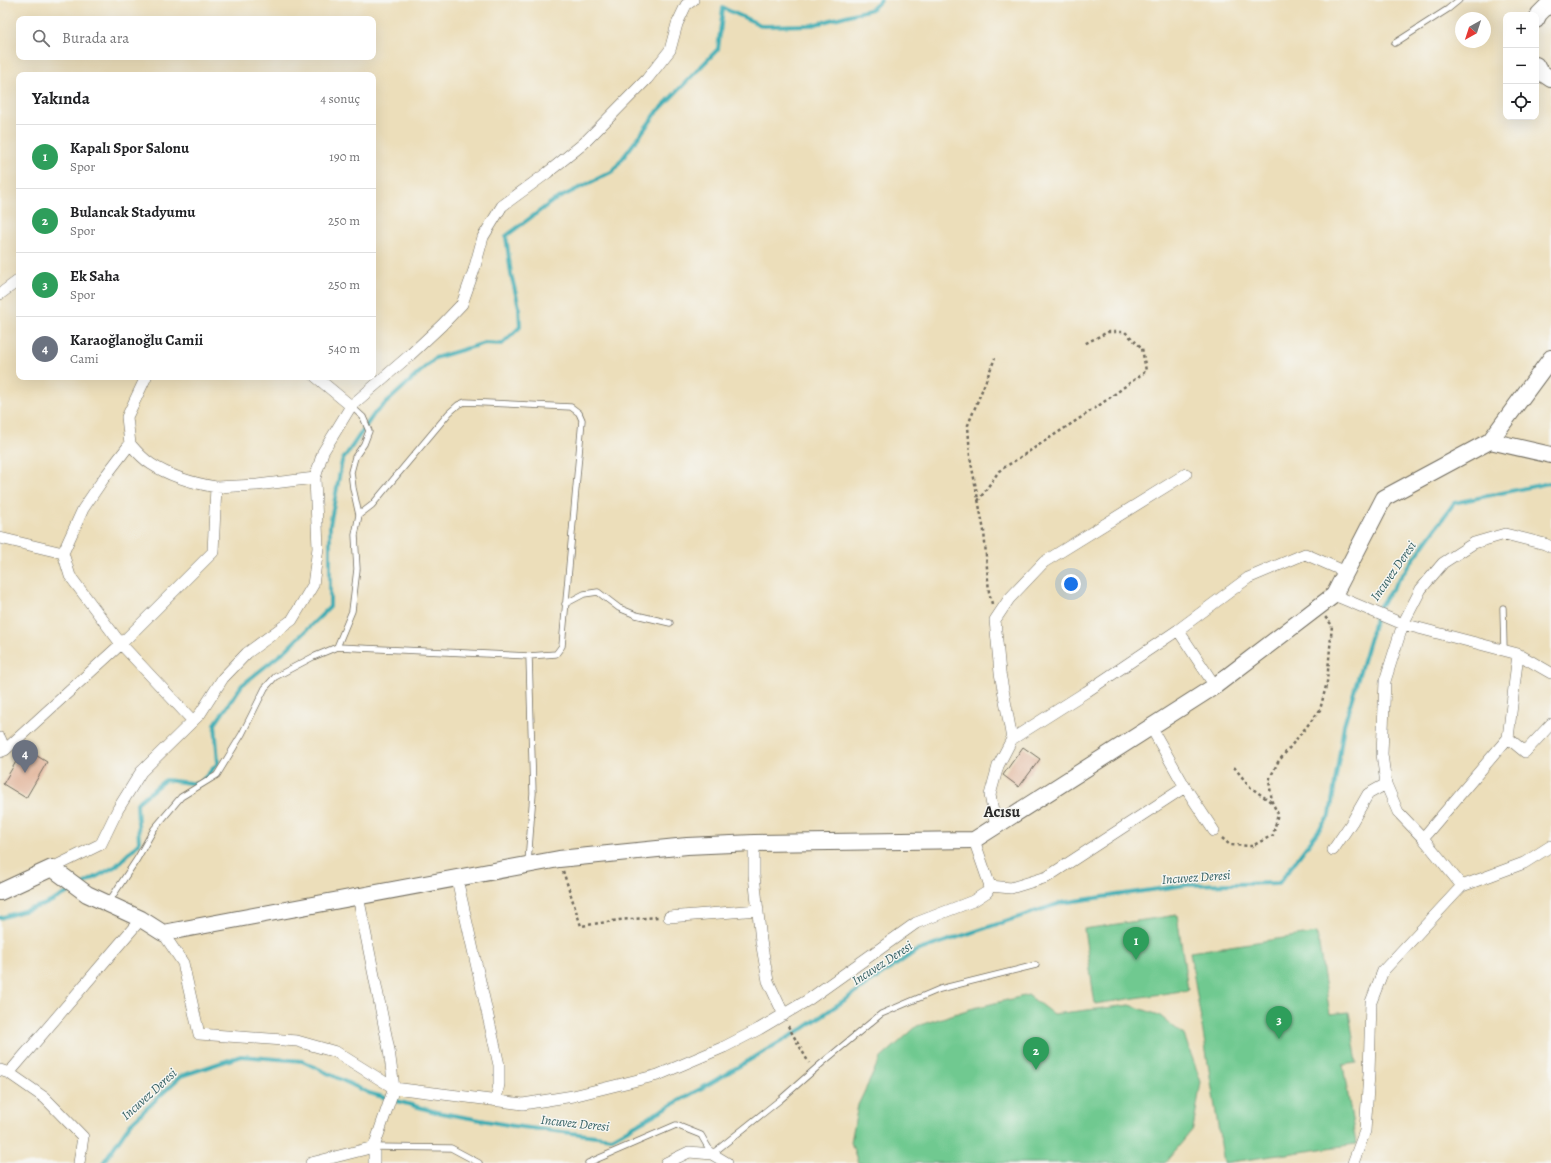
<!DOCTYPE html>
<html lang="tr">
<head>
<meta charset="utf-8">
<style>
  body { margin:0; font-family:Alegreya,serif; background:#f6f6f6; color:#202124 }
  .controls { position:absolute; right:12px; top:12px; display:grid; overflow:hidden; border-radius:8px; box-shadow:0 4px 16px #0002 }
  .controls button { width:36px; height:36px; display:grid; place-items:center; padding:0; border:0; border-bottom:1px solid #e0e0e0; background:#fff; color:#202124; font:20px sans-serif }
  .compass { position:absolute; left:1455px; top:12px; width:36px; height:36px; border-radius:50%; background:#fff; box-shadow:0 4px 16px #0002; rotate:219deg }
  .you { position:absolute; left:1071px; top:584px; width:14px; height:14px; margin:-10px; border:3px solid #fff; border-radius:50%; background:#1a73e8; box-shadow:0 0 0 6px #1a73e833 }
  .badge { display:grid; place-items:center; width:26px; height:26px; border-radius:50%; background:#db2777; color:#fff; font-size:13px; font-weight:700 }
  .pin { position:absolute; translate:-50% -33px; filter:drop-shadow(0 1px 2px #0008) }
  .pin::after { content:''; position:absolute; top:21px; width:14px; height:12px; background:inherit; clip-path:polygon(0 0,100% 0,50% 100%) }
  .list { margin:0; padding:0; list-style:none }
  h2 { display:flex; justify-content:space-between; align-items:center; height:52px; margin:0; padding:0 16px; font-size:17px }
  h2 small { font-size:13px; font-weight:400; color:#757577 }
  .list li { display:grid; grid-template-columns:26px 1fr auto; gap:12px; align-items:center; box-sizing:border-box; height:64px; padding:0 16px; border-top:1px solid #e0e0e0 }
  .list b { display:block; font-size:15px; white-space:nowrap }
  .list p { margin:0; font-size:13px; white-space:nowrap; color:#757577 }
  .list em { font-size:13px; font-style:normal; color:#757577 }
  .icon { flex:none; width:22px; height:22px; fill:none; stroke:currentColor; stroke-width:2; stroke-linecap:round; stroke-linejoin:round }
  .map { position:relative; flex:none; width:1551px; height:1163px; overflow:hidden }
  .search { position:absolute; background:#fff; box-shadow:0 4px 16px #0002; left:16px; top:16px; width:360px; height:44px; display:flex; align-items:center; gap:10px; box-sizing:border-box; padding:0 14px; border-radius:8px; color:#757577; font-size:15px }
  .panel { position:absolute; background:#fff; box-shadow:0 4px 16px #0002; left:16px; top:72px; width:360px; height:308px; border-radius:8px }
  .map>svg:first-child { display:block }
</style>
</head>
<body>
<div class="map">
<svg width="1551" height="1163" viewBox="0 0 1551 1163">
  <rect width="100%" height="100%" fill="#f6f6f2"/>
  <filter id="ink" filterUnits="userSpaceOnUse"><feTurbulence type="fractalNoise" baseFrequency=".025" numOctaves="2"/><feDisplacementMap in="SourceGraphic" scale="8" xChannelSelector="R" yChannelSelector="G"/><feConvolveMatrix kernelMatrix="1 2 1 2 8 2 1 2 1" color-interpolation-filters="sRGB"/></filter>
  <filter id="wash" filterUnits="userSpaceOnUse"><feTurbulence type="fractalNoise" baseFrequency=".012" numOctaves="4" result="noise"/><feDisplacementMap in="SourceGraphic" scale="16" xChannelSelector="R" yChannelSelector="G"/><feGaussianBlur stdDeviation="0.9" result="paint"/><feColorMatrix in="noise" values="0 0 0 0 0 0 0 0 0 0 0 0 0 0 0 0 0 1.4 0 .05"/><feComposite in="paint" operator="in"/></filter>
  <g filter="url(#wash)">
    <rect width="100%" height="100%" fill="#ecdeba"/>
    <path fill="#6fc990" stroke="#4d7a5e" d="M1177,915L1188,990L1095,1004L1084,929Z
      M1317,933L1330,1014L1349,1012L1357,1063L1343,1065L1356,1144L1224,1163L1190,952Z
      M1028,995L1053,1014L1130,1005L1159,1015L1184,1035L1201,1082L1193,1129L1165,1163H858L851,1142L858,1105L880,1059L917,1026L970,1009Z"/>
    <g fill="none" stroke-linecap="round" stroke-linejoin="round">
      <path stroke="#39abb2" stroke-width="4" d="M81,885L116,866L139,843L137,803L165,780L199,784L218,763L215,724L242,685L286,650L330,607V525L342,461L374,414L435,358L485,343L502,344L520,327L519,307L511,274L506,236L553,201L613,171L658,111L718,49L723,8L763,26L812,25L872,9L881,0
        M0,918L46,904L75,889
        M103,1163L130,1124L181,1076L241,1056L302,1061L369,1093L436,1112L514,1126L612,1138L702,1088L804,1028L916,951L1061,903L1186,885L1279,883L1330,815L1344,725L1379,607L1454,503L1549,483L1551,484"/>
    </g>
    <g id="blocks">
      <path fill="#e2b59b" d="M1023,747L1040,759L1019,787L1003,775Z
        M24,748L47,762L26,798L3,784Z"/>
    </g>
  </g>
  <g filter="url(#ink)">
    <use href="#blocks" fill-opacity="0" stroke="#6f6a5d" stroke-width="1"/>
    <g fill="none" stroke-linecap="round" stroke-linejoin="round">
      <g stroke="#6f6a5d" stroke-width="7">
        <path id="lane" d="M1395,43L1448,9L1459,0
          M359,515L372,505L449,413L458,405L465,402L571,407L579,413L582,420L562,646L556,654L529,656L533,793L528,863
          M565,604L584,594L598,592L619,608L636,615L670,623
          M1503,608L1504,650
          M337,647L352,611L357,569L355,535L359,515L353,488L351,472L355,457L364,444L369,431L363,417L351,406
          M108,903L137,859L154,829L181,797L217,775L242,734L265,688L275,677L313,657L337,647L529,656
          M374,1147L451,1148L479,1163
          M588,1163L676,1125L701,1135L712,1154L781,1099L822,1063L881,1014L940,989L1036,965"/>
      </g>
      <g stroke="#6f6a5d" stroke-width="12">
        <path id="street" d="M0,294L19,280
          M351,406L410,355L442,325L462,304L474,270L483,237L502,206L547,173L583,144L647,79L670,50L677,24L686,5L693,0
          M130,444L104,478L83,509L63,553L70,576L121,644L193,721
          M1186,474L1044,562L1009,599L995,620L1000,673L1012,739L1086,692L1178,630L1248,578L1305,554L1346,572
          M216,487L257,485L315,478
          M0,538L63,553
          M1334,595L1403,624L1518,654L1551,673
          M1178,630L1215,686
          M1151,727L1185,787L1214,831
          M0,738L5,750
          M1508,738L1525,752L1551,724
          M0,752L5,750L121,644L213,552L216,487C192,483 171,477 151,464C143,459 136,451 130,444L127,417L146,377
          M996,826L990,795L998,766L1012,739
          M1423,838L1508,738L1518,654
          M754,843V875L761,941L768,981L784,1015
          M1333,850L1352,822L1368,794L1386,784
          M52,868L101,844L118,809L141,772L200,714L223,678L247,653L292,620L313,585L318,548L315,478L323,452L351,406L316,377
          M457,879L499,1065V1084L496,1100
          M990,886L1011,888L1047,877L1185,787
          M1462,886L1524,863L1551,846
          M358,896L389,1050L394,1088L374,1147V1163
          M669,917L758,910
          M163,933L183,963L199,1034L297,1041L336,1052L394,1088L523,1104L573,1096L658,1075L724,1047L759,1029L808,1000L916,923L973,901L987,892L990,886L974,840
          M0,1070L9,1073L141,919
          M9,1073L45,1098L83,1137L79,1163
          M311,1163L374,1147
          M666,1163L689,1152L712,1154L727,1163
          M1353,1163L1365,1131L1369,1074L1371,1002L1383,971L1462,886L1423,838L1398,812L1386,784L1382,754L1385,681L1403,624L1421,589L1443,563L1474,543L1505,534L1545,544L1551,547"/>
      </g>
      <g stroke="#6f6a5d" stroke-width="18">
        <path id="secondary" d="M1536,20L1539,14L1551,2
          M1536,65L1539,71L1551,79
          M1490,441L1551,358
          M0,892L52,868L87,894L141,919L163,933L559,859L687,846L754,843L974,840L1215,686L1334,595L1384,498L1490,441L1551,455"/>
      </g>
      <path stroke="#6f6a5d" stroke-width="2.5" stroke-dasharray="3 3" stroke-linecap="butt" d="M978,501L999,471L1097,407L1146,371L1142,348L1125,332H1108L1084,344
        M992,604L989,592L984,531L970,457L968,425L995,358
        M1234,767L1250,787L1271,802
        M1222,838L1230,845L1252,846L1273,835L1278,814L1272,802L1269,780L1278,762L1320,710L1327,682L1332,625L1325,617
        M563,871L581,926L619,920L658,917
        M788,1026L809,1063"/>
      <use href="#lane" stroke="#fff" stroke-width="5.5"/>
      <use href="#street" stroke="#fff" stroke-width="11"/>
      <use href="#secondary" stroke="#fff" stroke-width="16"/>
    </g>
  </g>
  <g text-anchor="middle" dominant-baseline="central" stroke-width="3" stroke-linejoin="round" paint-order="stroke">
    <g font-size="13" font-style="italic" fill="#315e61" stroke="#f6f6f2">
      <text transform="translate(1393 571) rotate(-55)">Incuvez Deresi</text>
      <text transform="translate(1196 877) rotate(-4)">Incuvez Deresi</text>
      <text transform="translate(882 963) rotate(-33)">Incuvez Deresi</text>
      <text transform="translate(149 1094) rotate(-42)">Incuvez Deresi</text>
      <text transform="translate(575 1123) rotate(6)">Incuvez Deresi</text>
    </g>
    <g font-size="16" font-weight="bold" fill="#2b2b2b" stroke="#f6f6f2">
      <text x="1002" y="812">Acısu</text>
    </g>
  </g>
</svg>
<div class="controls">
<button>+</button>
<button>−</button>
<button><svg class="icon" aria-label="locate" viewBox="0 0 24 24"><circle cx="12" cy="12" r="6"/><path d="M12 2v4M12 18v4M2 12h4M18 12h4"/></svg></button>
</div>
<svg class="compass" viewBox="-18 -18 36 36"><path d="M0-13l5 13h-10z" fill="#e53935"/><path d="M0 13l5-13h-10z" fill="#757577"/></svg>
<div class="you"></div>
<div class="pin badge" style="left:1136px;top:960px;background:#2e9e5b">1</div>
<div class="pin badge" style="left:1036px;top:1070px;background:#2e9e5b">2</div>
<div class="pin badge" style="left:1279px;top:1039px;background:#2e9e5b">3</div>
<div class="pin badge" style="left:25px;top:773px;background:#6b7280">4</div>
<div class="search"><svg class="icon" aria-label="search" viewBox="0 0 24 24"><circle cx="10" cy="10" r="6"/><path d="M15 15l6 6"/></svg>Burada ara</div>
<section class="panel">
<h2>Yakında<small>4 sonuç</small></h2>
<ul class="list">
<li><span class="badge" style="background:#2e9e5b">1</span><div><b>Kapalı Spor Salonu</b><p>Spor</p></div><em>190 m</em></li>
<li><span class="badge" style="background:#2e9e5b">2</span><div><b>Bulancak Stadyumu</b><p>Spor</p></div><em>250 m</em></li>
<li><span class="badge" style="background:#2e9e5b">3</span><div><b>Ek Saha</b><p>Spor</p></div><em>250 m</em></li>
<li><span class="badge" style="background:#6b7280">4</span><div><b>Karaoğlanoğlu Camii</b><p>Cami</p></div><em>540 m</em></li>
</ul>
</section>
</div>
</body>
</html>
